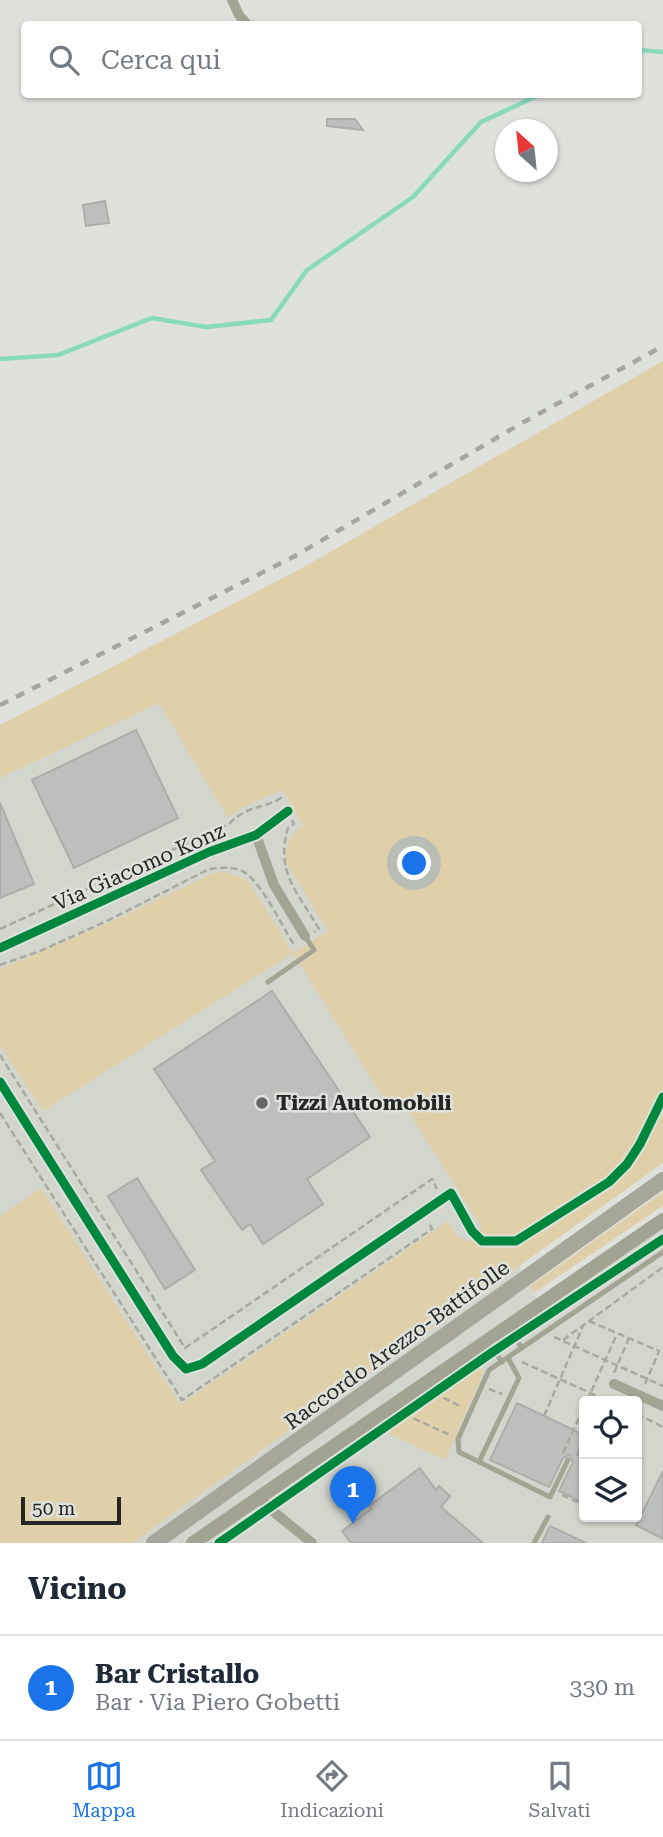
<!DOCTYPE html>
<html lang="it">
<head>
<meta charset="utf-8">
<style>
  body { margin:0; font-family:"Roboto Serif",serif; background:#f2f2f3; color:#1f2937 }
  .controls { position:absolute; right:21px; bottom:21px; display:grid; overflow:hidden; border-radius:7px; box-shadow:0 2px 5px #0004 }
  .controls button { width:63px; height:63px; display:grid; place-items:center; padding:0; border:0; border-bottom:2px solid #e0e1e3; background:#fff; color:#1f2937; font:35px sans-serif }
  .compass { position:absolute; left:495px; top:119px; width:63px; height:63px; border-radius:50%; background:#fff; box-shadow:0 2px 5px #0004; rotate:333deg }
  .scale { position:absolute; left:21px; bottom:18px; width:100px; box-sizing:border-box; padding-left:7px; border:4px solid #242623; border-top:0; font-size:19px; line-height:24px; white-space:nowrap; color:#242623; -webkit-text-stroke:5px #dfe2dc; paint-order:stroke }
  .you { position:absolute; left:415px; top:864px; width:24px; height:24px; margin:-18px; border:5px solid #fff; border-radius:50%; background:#1a73e8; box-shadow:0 0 0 10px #1a73e833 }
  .badge { display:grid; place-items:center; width:46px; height:46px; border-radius:50%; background:#1a73e8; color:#fff; font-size:23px; font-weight:700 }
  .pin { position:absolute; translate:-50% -58px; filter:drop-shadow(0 2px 4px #0008) }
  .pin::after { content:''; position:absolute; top:37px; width:24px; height:21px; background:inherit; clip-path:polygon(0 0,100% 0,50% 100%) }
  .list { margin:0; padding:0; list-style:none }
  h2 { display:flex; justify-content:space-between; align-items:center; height:91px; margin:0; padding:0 28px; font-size:30px }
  h2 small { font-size:23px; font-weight:400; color:#747a83 }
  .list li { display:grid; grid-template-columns:46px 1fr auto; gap:21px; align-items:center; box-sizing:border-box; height:105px; padding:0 28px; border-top:2px solid #e0e1e3 }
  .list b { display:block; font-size:26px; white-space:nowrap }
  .list p { margin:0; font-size:23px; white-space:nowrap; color:#747a83 }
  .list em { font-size:23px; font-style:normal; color:#747a83 }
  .icon { flex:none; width:38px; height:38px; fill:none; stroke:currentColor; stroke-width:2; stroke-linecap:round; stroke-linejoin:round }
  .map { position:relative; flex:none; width:663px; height:1543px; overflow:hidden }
  .search { position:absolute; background:#fff; box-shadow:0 2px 5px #0004; left:21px; right:21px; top:21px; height:77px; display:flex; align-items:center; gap:18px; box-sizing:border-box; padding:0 24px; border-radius:7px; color:#747a83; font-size:26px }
  .sheet { height:196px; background:#fff }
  nav { display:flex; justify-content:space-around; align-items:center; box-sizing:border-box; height:98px; border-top:2px solid #e0e1e3; background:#fff; font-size:19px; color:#747a83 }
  nav a { display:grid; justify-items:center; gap:4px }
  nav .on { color:#1a73e8 }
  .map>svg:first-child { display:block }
</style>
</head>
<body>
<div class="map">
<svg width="663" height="1543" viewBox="0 0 663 1543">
  <rect width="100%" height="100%" fill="#dfe1dd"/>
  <path fill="#d2d6cd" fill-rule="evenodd" d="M180,634L283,789L303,826L526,1279L540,1303L663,1220V1543H0V725ZM584,1401H637V1517H584Z"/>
  <path fill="#e0d0aa" d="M663,361V1163L132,1543H0V1216L41,1188L180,1405L448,1221L456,1235L469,1242L481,1226L399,1097L386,1102L293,953L43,1111L0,1045V969L113,921L213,873L226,872L247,880L293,953L328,931L286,862C285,845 289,836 303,825L283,790L239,809L228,818L159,703L0,778V725L302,568Z
    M663,1192V1206L534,1293L530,1286Z
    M479,1368L484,1371L445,1460L385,1432Z"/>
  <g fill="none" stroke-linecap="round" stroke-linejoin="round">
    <path stroke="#88dabb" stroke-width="4.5" d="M638,50L663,52
      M0,359L58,355L152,318L206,327L271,320L307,270L413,197L481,122L541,94"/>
  </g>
  <path fill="#bdbfbd" stroke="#adaeac" stroke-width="2" d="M327,119H355L363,130L327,126Z
    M105,201L109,223L86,226L83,205Z
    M136,730L178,818L74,868L32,780Z
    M0,803L34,884L0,898Z
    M272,991L370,1137L307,1179L323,1204L263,1244L250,1224L242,1230L201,1170L215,1161L154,1069Z
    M137,1178L195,1270L165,1289L108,1196Z
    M517,1403L584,1435V1503L559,1491L573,1462L570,1455L563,1458L549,1487L490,1460Z
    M420,1468L436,1490L439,1486L450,1496L441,1507L483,1543H351L342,1531L371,1509L369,1506Z
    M663,1471V1539L636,1525Z
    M550,1526L586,1543H542Z"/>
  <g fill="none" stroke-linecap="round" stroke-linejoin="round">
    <path stroke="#a8aa9f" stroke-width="2.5" stroke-dasharray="7 3.5" stroke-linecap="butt" d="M292,820L294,824L288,828C275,873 298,892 319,929L314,932
      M0,929L229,824C250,803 259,811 281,798L283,801
      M0,965L40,951L109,920L209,869C220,868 231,866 242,871C260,879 282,926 293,943L296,941
      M0,1055L185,1348L432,1179L437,1189
      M0,1113L182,1400L432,1229L429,1223
      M589,1321L659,1351L645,1384
      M554,1337L663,1386
      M563,1340L663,1267
      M522,1362L608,1401
      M614,1373L629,1338
      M489,1389L502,1394
      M434,1393L462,1407
      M587,1401L617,1334
      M404,1414L452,1436
      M637,1414L663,1427
      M544,1416L583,1326
      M563,1453L584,1407
      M577,1456L584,1440
      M562,1495L584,1505
      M609,1517L618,1521"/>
    <path stroke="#a3a492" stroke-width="5" d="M268,982L314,950L305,936
      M508,1328L522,1348
      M488,1342L502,1362
      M568,1460L550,1497L459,1452L458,1439L489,1370L663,1252
      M479,1462L519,1378L508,1358
      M534,1543L548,1517"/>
    <path stroke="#a3a492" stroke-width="10" d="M232,0L239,15L247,24
      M256,835L274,885L305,936
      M0,948L209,852L256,835L288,811
      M0,1082L173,1356L186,1369L202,1364L451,1193L472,1231L482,1241H516L609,1182L627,1164L640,1144L663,1097
      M614,1384L663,1406
      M260,1497L269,1508L312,1543"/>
    <path stroke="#a3a392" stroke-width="14" d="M193,1543L663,1220"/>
    <path stroke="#a7a799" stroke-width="16" d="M154,1543L663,1180"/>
    <path stroke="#a5a69d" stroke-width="4.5" stroke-dasharray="9 9" stroke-linecap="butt" d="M0,705L295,556L522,423L663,346"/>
    <g stroke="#dfe2dc" stroke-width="13">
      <path id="cycleway" d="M0,948L209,852L256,835L288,811
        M0,1082L173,1356L186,1369L202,1364L451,1193L472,1231L482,1241H516L609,1182L627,1164L640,1144L663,1097
        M219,1543L494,1351L663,1239"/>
    </g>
    <use href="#cycleway" stroke="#00873e" stroke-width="9"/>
  </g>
  <circle fill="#656764" stroke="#dfe2dc" stroke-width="2.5" cx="262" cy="1103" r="7"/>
  <g text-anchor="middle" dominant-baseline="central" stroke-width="5" stroke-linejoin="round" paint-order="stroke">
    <g font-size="21" fill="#242623" stroke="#dfe2dc">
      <text transform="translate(139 867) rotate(-24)">Via Giacomo Konz</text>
      <text transform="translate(397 1345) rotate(-36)">Raccordo Arezzo-Battifolle</text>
    </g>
    <g font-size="21" font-weight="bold" fill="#242623" stroke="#dfe2dc" text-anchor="start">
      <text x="276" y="1103">Tizzi Automobili</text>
    </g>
  </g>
</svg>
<div class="controls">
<button><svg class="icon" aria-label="locate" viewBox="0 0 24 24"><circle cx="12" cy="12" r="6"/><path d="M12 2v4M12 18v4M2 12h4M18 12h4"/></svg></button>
<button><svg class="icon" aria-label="layers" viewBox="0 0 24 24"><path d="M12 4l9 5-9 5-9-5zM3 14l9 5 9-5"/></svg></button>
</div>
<svg class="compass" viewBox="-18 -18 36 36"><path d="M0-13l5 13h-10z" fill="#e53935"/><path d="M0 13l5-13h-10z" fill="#747a83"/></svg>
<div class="scale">50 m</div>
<div class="you"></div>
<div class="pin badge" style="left:353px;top:1524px">1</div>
<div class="search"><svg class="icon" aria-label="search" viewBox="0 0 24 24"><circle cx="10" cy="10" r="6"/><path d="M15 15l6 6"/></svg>Cerca qui</div>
</div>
<section class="sheet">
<h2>Vicino<small></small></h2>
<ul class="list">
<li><span class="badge">1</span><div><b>Bar Cristallo</b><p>Bar · Via Piero Gobetti</p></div><em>330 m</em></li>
</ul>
</section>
<nav>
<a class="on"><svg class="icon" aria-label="map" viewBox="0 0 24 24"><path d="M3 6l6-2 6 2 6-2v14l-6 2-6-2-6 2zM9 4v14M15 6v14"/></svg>Mappa</a>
<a><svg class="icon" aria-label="directions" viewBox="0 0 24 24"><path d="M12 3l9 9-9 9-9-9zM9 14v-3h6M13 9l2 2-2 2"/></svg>Indicazioni</a>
<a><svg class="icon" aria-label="saved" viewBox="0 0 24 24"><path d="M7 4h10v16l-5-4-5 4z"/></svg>Salvati</a>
</nav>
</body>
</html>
